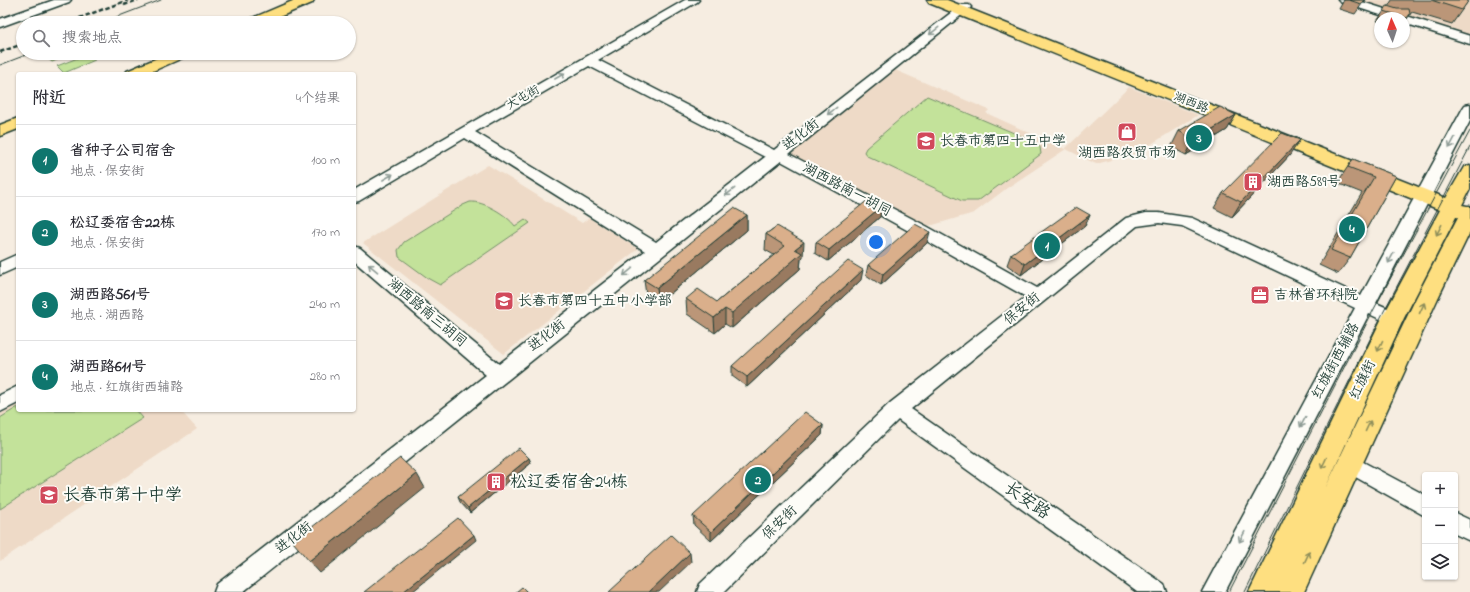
<!DOCTYPE html>
<html lang="zh">
<head>
<meta charset="utf-8">
<style>
  body { margin:0; font-family:"Indie Flower","LXGW WenKai TC",sans-serif; background:#f7f7f7; color:#2b2b33 }
  .controls { position:absolute; right:12px; bottom:12px; display:grid; overflow:hidden; border-radius:4px; box-shadow:0 1px 3px #0004 }
  .controls button { width:36px; height:36px; display:grid; place-items:center; padding:0; border:0; border-bottom:1px solid #e1e1e2; background:#fff; color:#2b2b33; font:20px sans-serif }
  .compass { position:absolute; left:1374px; top:12px; width:36px; height:36px; border-radius:50%; background:#fff; box-shadow:0 1px 3px #0004; rotate:357deg }
  .you { position:absolute; left:876px; top:242px; width:14px; height:14px; margin:-10px; border:3px solid #fff; border-radius:50%; background:#1a73e8; box-shadow:0 0 0 6px #1a73e833 }
  .badge { display:grid; place-items:center; width:26px; height:26px; border-radius:50%; background:#0f766e; color:#fff; font-size:13px; font-weight:700 }
  .pin { position:absolute; translate:-50% -50%; border:2px solid #fff; box-shadow:0 1px 4px #0006 }
  .list { margin:0; padding:0; list-style:none }
  h2 { display:flex; justify-content:space-between; align-items:center; height:52px; margin:0; padding:0 16px; font-size:17px }
  h2 small { font-size:13px; font-weight:400; color:#7c7c81 }
  .list li { display:grid; grid-template-columns:26px 1fr auto; gap:12px; align-items:center; box-sizing:border-box; height:72px; padding:0 16px; border-top:1px solid #e1e1e2 }
  .list b { display:block; font-size:15px; white-space:nowrap }
  .list p { margin:0; font-size:13px; white-space:nowrap; color:#7c7c81 }
  .list em { font-size:13px; font-style:normal; color:#7c7c81 }
  .icon { flex:none; width:22px; height:22px; fill:none; stroke:currentColor; stroke-width:2; stroke-linecap:round; stroke-linejoin:round }
  .map { position:relative; flex:none; width:1470px; height:592px; overflow:hidden }
  .search { position:absolute; background:#fff; box-shadow:0 1px 3px #0004; left:16px; top:16px; width:340px; height:44px; display:flex; align-items:center; gap:10px; box-sizing:border-box; padding:0 14px; border-radius:22px; color:#7c7c81; font-size:15px }
  .panel { position:absolute; background:#fff; box-shadow:0 1px 3px #0004; left:16px; top:72px; width:340px; height:340px; border-radius:4px }
  .map>svg:first-child { display:block }
</style>
</head>
<body>
<div class="map">
<svg width="1470" height="592" viewBox="0 0 1470 592">
  <rect width="100%" height="100%" fill="#f6ede1"/>
  <filter id="ink" filterUnits="userSpaceOnUse"><feTurbulence type="fractalNoise" baseFrequency=".025" numOctaves="2"/><feDisplacementMap in="SourceGraphic" scale="8" xChannelSelector="R" yChannelSelector="G"/><feConvolveMatrix kernelMatrix="1 2 1 2 8 2 1 2 1" color-interpolation-filters="sRGB"/></filter>
  <g filter="url(#ink)">
    <path fill="#eedac7" d="M1351,0H1470V37Z
      M895,70L989,110L986,113L1065,149L1129,87L1198,115L1137,153L1096,164L1066,149L1007,188L974,213L933,225L925,226L789,153Z
      M488,165L582,223L589,218L638,249L504,354L363,243Z
      M18,402V410H180L197,429L0,561V413Z"/>
    <path fill="#c3e29a" stroke="#719067" d="M45,53H75L52,62L42,54Z
      M88,54L95,60L64,73L57,66Z
      M927,96L1035,142L1040,147L1041,154L978,201H962L867,156L864,152L866,148Z
      M470,202C484,201 507,215 515,226L525,219L530,223L440,285L429,279L399,257L398,250L404,242L463,205Z
      M18,407V410H136L143,418L0,509V418Z"/>
    <g fill="none" stroke-linecap="round" stroke-linejoin="round">
      <g stroke="#1f3d34" stroke-width="3">
        <path id="minor" d="M54,0H71L69,2L0,27V19Z
          M685,0H699L697,2L598,60L774,150L961,5H969L971,7L969,9L789,154L928,227L1037,288L1126,218L1146,213H1159L1192,218L1361,296L1463,108L1465,105L1470,104V121L1376,303L1399,313L1402,318L1399,323L1393,325L1369,314L1225,592H1202L1355,308L1182,226L1159,223L1137,226L911,409L1164,584L1167,592H1137L898,420L724,592H697L700,584L890,403L1026,297L916,235L781,161L243,592H214L217,584L486,375L354,261V246L360,248L499,364L645,251L465,138L359,201L354,202V190ZM589,66L765,157L656,242L475,132Z
          M1338,0H1356L1470,36V44L1404,23V18H1390L1340,2Z
          M18,254V267L0,275V262Z
          M18,386V403L0,412V395Z
          M1350,455L1425,495V516L1343,470L1340,464L1343,458Z
          M1455,513L1470,520V541L1455,534Z"/>
      </g>
      <g stroke="#1f3d34" stroke-width="3">
        <path id="major" d="M295,0H314L312,3L265,23H246L248,20Z
          M927,0H947L1446,198L1464,167L1470,165V189L1462,205L1467,206H1470V232L1438,298L1304,592H1249L1382,318L1440,210L929,3ZM1456,217H1458L1416,298L1324,491L1404,318Z
          M169,53H190L187,56L146,74H125L127,71Z
          M18,118V129L0,136V125Z"/>
      </g>
      <use href="#minor" fill="#fdfcf7" fill-rule="evenodd"/>
      <use href="#major" fill="#fedf80" fill-rule="evenodd"/>
      <path stroke="#1f3d34" stroke-width="1" d="M101,23L161,0
        M0,65L31,53
        M1229,592L1374,309L1470,131
        M1245,592L1383,313L1470,147"/>
      <path stroke="#1f3d34" stroke-width="2.5" stroke-dasharray="4.5 2.5" stroke-linecap="butt" d="M124,5L138,0
        M66,23L128,0
        M0,52L23,44"/>
    </g>
    <path fill="#bb9678" stroke="#1f3d34" d="M1344,0H1366L1365,1H1364L1355,14L1339,9Z
      M1392,0H1469L1452,24L1412,12L1404,23V18H1380V22L1377,21L1384,11L1388,7Z
      M1236,115L1227,130L1186,155L1171,147L1179,131Z
      M1290,155L1232,217L1214,208L1223,193Z
      M1353,159L1396,176L1350,258L1338,274L1319,265L1362,193L1337,183Z
      M882,206L880,217L828,261L815,253L816,242Z
      M747,215V230L659,303L646,295L644,280Z
      M1090,215L1085,226L1021,275L1007,265L1011,254Z
      M777,226L803,257L801,259L800,269L732,328L725,324L715,333L687,314L686,299L717,302L774,255L765,250L766,234Z
      M927,243L881,285L866,275L868,265Z
      M861,280L747,387L732,376V366Z
      M823,425L822,435L711,541L694,525L693,516Z
      M529,458L531,463L470,513L460,502L458,497Z"/>
    <path fill="#997a61" stroke="#1f3d34" d="M1236,115L1227,130L1186,155L1194,140Z
      M1300,140L1290,155L1232,217L1241,202Z
      M882,206L880,217L828,261L829,250Z
      M747,215V230L659,303L657,288Z
      M1090,215L1085,226L1021,275L1025,264Z
      M930,232L927,243L881,285L883,274Z
      M804,242L803,257L801,259L800,269L732,328V313L795,249Z
      M863,270L861,280L747,387V377Z
      M725,309V324L715,333L714,318Z
      M823,425L822,435L711,541V532Z
      M529,458L531,463L470,513L468,508Z
      M417,474L425,488L320,573L309,561Z
      M474,535L476,540L412,592H403Z
      M690,553L691,562L659,592H649Z"/>
    <path fill="#daaf8b" stroke="#1f3d34" d="M1349,0H1364L1361,4Z
      M1431,0H1469L1462,10Z
      M1387,6L1397,9H1409L1410,14L1407,18L1384,11Z
      M1220,107L1236,115L1194,140L1179,131Z
      M1282,133L1300,140L1241,202L1223,193Z
      M1353,159L1396,176L1350,258L1331,250L1374,177L1348,167Z
      M869,199L882,206L829,250L816,242Z
      M1076,207L1090,215L1025,264L1011,254Z
      M734,208L747,215L657,288L644,280Z
      M915,224L930,232L883,274L868,265Z
      M777,226L804,242L795,249L802,253L732,313L725,309L714,318L686,299L698,289L717,302L785,246L766,234Z
      M848,261L863,270L747,377L732,366Z
      M805,412L823,425L711,532L693,516Z
      M519,448L529,458L468,508L458,497Z
      M400,458L417,474L309,561L293,542Z
      M458,518L474,535L403,592H364Z
      M671,535L690,553L649,592H609Z
      M522,587L527,592H516Z"/>
    <defs><path id="oneway-shaft" d="M-6 0H5M1.5-3L5.5 0L1.5 3" fill="none" stroke-width="1.6" stroke-linecap="round" stroke-linejoin="round"/></defs>
    <g stroke="#8e9c96">
      <use href="#oneway-shaft" transform="translate(934 31) rotate(142)"/>
      <use href="#oneway-shaft" transform="translate(560 76) rotate(-30)"/>
      <use href="#oneway-shaft" transform="translate(832 111) rotate(142)"/>
      <use href="#oneway-shaft" transform="translate(1452 143) rotate(118)"/>
      <use href="#oneway-shaft" transform="translate(388 177) rotate(-30)"/>
      <use href="#oneway-shaft" transform="translate(730 192) rotate(142)"/>
      <use href="#oneway-shaft" transform="translate(1391 258) rotate(118)"/>
      <use href="#oneway-shaft" transform="translate(373 268) rotate(-140)"/>
      <use href="#oneway-shaft" transform="translate(628 272) rotate(141)"/>
      <use href="#oneway-shaft" transform="translate(1303 422) rotate(118)"/>
      <use href="#oneway-shaft" transform="translate(1242 537) rotate(118)"/>
    </g>
    <g stroke="#8e8e5a">
      <use href="#oneway-shaft" transform="translate(1439 230) rotate(117)"/>
      <use href="#oneway-shaft" transform="translate(1422 308) rotate(-65)"/>
      <use href="#oneway-shaft" transform="translate(1380 346) rotate(115)"/>
      <use href="#oneway-shaft" transform="translate(1368 426) rotate(-65)"/>
      <use href="#oneway-shaft" transform="translate(1324 463) rotate(115)"/>
      <use href="#oneway-shaft" transform="translate(1307 557) rotate(-65)"/>
    </g>
  </g>
  <defs>
    <g id="shop-square" transform="scale(1)"><rect x="-9" y="-9" width="18" height="18" rx="4" fill="#d1495b" stroke="#fdfcf7"/><path d="M-5-2.5h2.3a2.7 3.5 0 0 1 5.4 0H5L5.5 6h-11ZM-1.5-2.5h3a1.5 2.3 0 0 0-3 0Z" fill="#fff"/></g>
    <g id="school-square" transform="scale(1)"><rect x="-9" y="-9" width="18" height="18" rx="4" fill="#d1495b" stroke="#fdfcf7"/><path d="M0-5L7-2L0 1L-7-2ZM-4 1L0 2.5L4 1V4Q0 6-4 4Z" fill="#fff"/></g>
    <g id="building-square" transform="scale(1)"><rect x="-9" y="-9" width="18" height="18" rx="4" fill="#d1495b" stroke="#fdfcf7"/><path d="M-4-6H4V6H1V3H-1V6H-4ZM-2.5-4.3h1.7v1.8h-1.7ZM.8-4.3h1.7v1.8H.8ZM-2.5-1h1.7V.8h-1.7ZM.8-1h1.7V.8H.8Z" fill="#fff"/></g>
    <g id="office-square" transform="scale(1)"><rect x="-9" y="-9" width="18" height="18" rx="4" fill="#d1495b" stroke="#fdfcf7"/><path d="M-6-3h4V-5.5h4V-3h4V5H-6ZM-1-4.5V-3h2v-1.5ZM-6 0V1H6V0Z" fill="#fff"/></g>
  </defs>
  <g fill-rule="evenodd">
    <use href="#shop-square" x="1127" y="132"/>
    <use href="#school-square" x="926" y="141"/>
    <use href="#building-square" x="1253" y="182"/>
    <use href="#office-square" x="1260" y="295"/>
    <use href="#school-square" x="504" y="301"/>
    <use href="#building-square" x="496" y="482"/>
    <use href="#school-square" x="49" y="495"/>
  </g>
  <g text-anchor="middle" dominant-baseline="central" stroke-width="4" stroke-linejoin="round" paint-order="stroke">
    <g font-size="12" fill="#1f3d34" stroke="#fdfcf7">
      <text transform="translate(523 98) rotate(-30)">大屯街</text>
      <text transform="translate(1191 103) rotate(22)">湖西路</text>
    </g>
    <g font-size="14" fill="#1f3d34" stroke="#fdfcf7">
      <text transform="translate(801 135) rotate(-38)">进化街</text>
      <text transform="translate(847 190) rotate(28)">湖西路南一胡同</text>
      <text transform="translate(1022 309) rotate(-39)">保安街</text>
      <text transform="translate(427 313) rotate(40)">湖西路南三胡同</text>
      <text transform="translate(547 336) rotate(-38)">进化街</text>
      <text transform="translate(1336 361) rotate(-62)">红旗街西辅路</text>
      <text transform="translate(1363 380) rotate(-65)">红旗街</text>
      <text transform="translate(780 523) rotate(-44)">保安街</text>
      <text transform="translate(294 538) rotate(-38)">进化街</text>
    </g>
    <g font-size="14" fill="#1f3d34" stroke="#fdfcf7" text-anchor="start">
      <text x="940" y="141">长春市第四十五中学</text>
      <text x="1127" y="153" text-anchor="middle">湖西路农贸市场</text>
      <text x="1267" y="182">湖西路589号</text>
      <text x="1274" y="295">吉林省环科院</text>
      <text x="518" y="301">长春市第四十五中小学部</text>
    </g>
    <g font-size="17" fill="#1f3d34" stroke="#fdfcf7" text-anchor="start">
      <text x="510" y="482">松辽委宿舍24栋</text>
      <text x="63" y="495">长春市第十中学</text>
    </g>
    <g font-size="17" fill="#1f3d34" stroke="#fdfcf7">
      <text transform="translate(1027 501) rotate(35)">长安路</text>
    </g>
  </g>
</svg>
<div class="controls">
<button>+</button>
<button>−</button>
<button><svg class="icon" aria-label="layers" viewBox="0 0 24 24"><path d="M12 4l9 5-9 5-9-5zM3 14l9 5 9-5"/></svg></button>
</div>
<svg class="compass" viewBox="-18 -18 36 36"><path d="M0-13l5 13h-10z" fill="#e53935"/><path d="M0 13l5-13h-10z" fill="#7c7c81"/></svg>
<div class="you"></div>
<div class="pin badge" style="left:1047px;top:246px">1</div>
<div class="pin badge" style="left:758px;top:480px">2</div>
<div class="pin badge" style="left:1199px;top:138px">3</div>
<div class="pin badge" style="left:1352px;top:229px">4</div>
<div class="search"><svg class="icon" aria-label="search" viewBox="0 0 24 24"><circle cx="10" cy="10" r="6"/><path d="M15 15l6 6"/></svg>搜索地点</div>
<section class="panel">
<h2>附近<small>4个结果</small></h2>
<ul class="list">
<li><span class="badge">1</span><div><b>省种子公司宿舍</b><p>地点 · 保安街</p></div><em>100 m</em></li>
<li><span class="badge">2</span><div><b>松辽委宿舍22栋</b><p>地点 · 保安街</p></div><em>170 m</em></li>
<li><span class="badge">3</span><div><b>湖西路561号</b><p>地点 · 湖西路</p></div><em>240 m</em></li>
<li><span class="badge">4</span><div><b>湖西路611号</b><p>地点 · 红旗街西辅路</p></div><em>280 m</em></li>
</ul>
</section>
</div>
</body>
</html>
